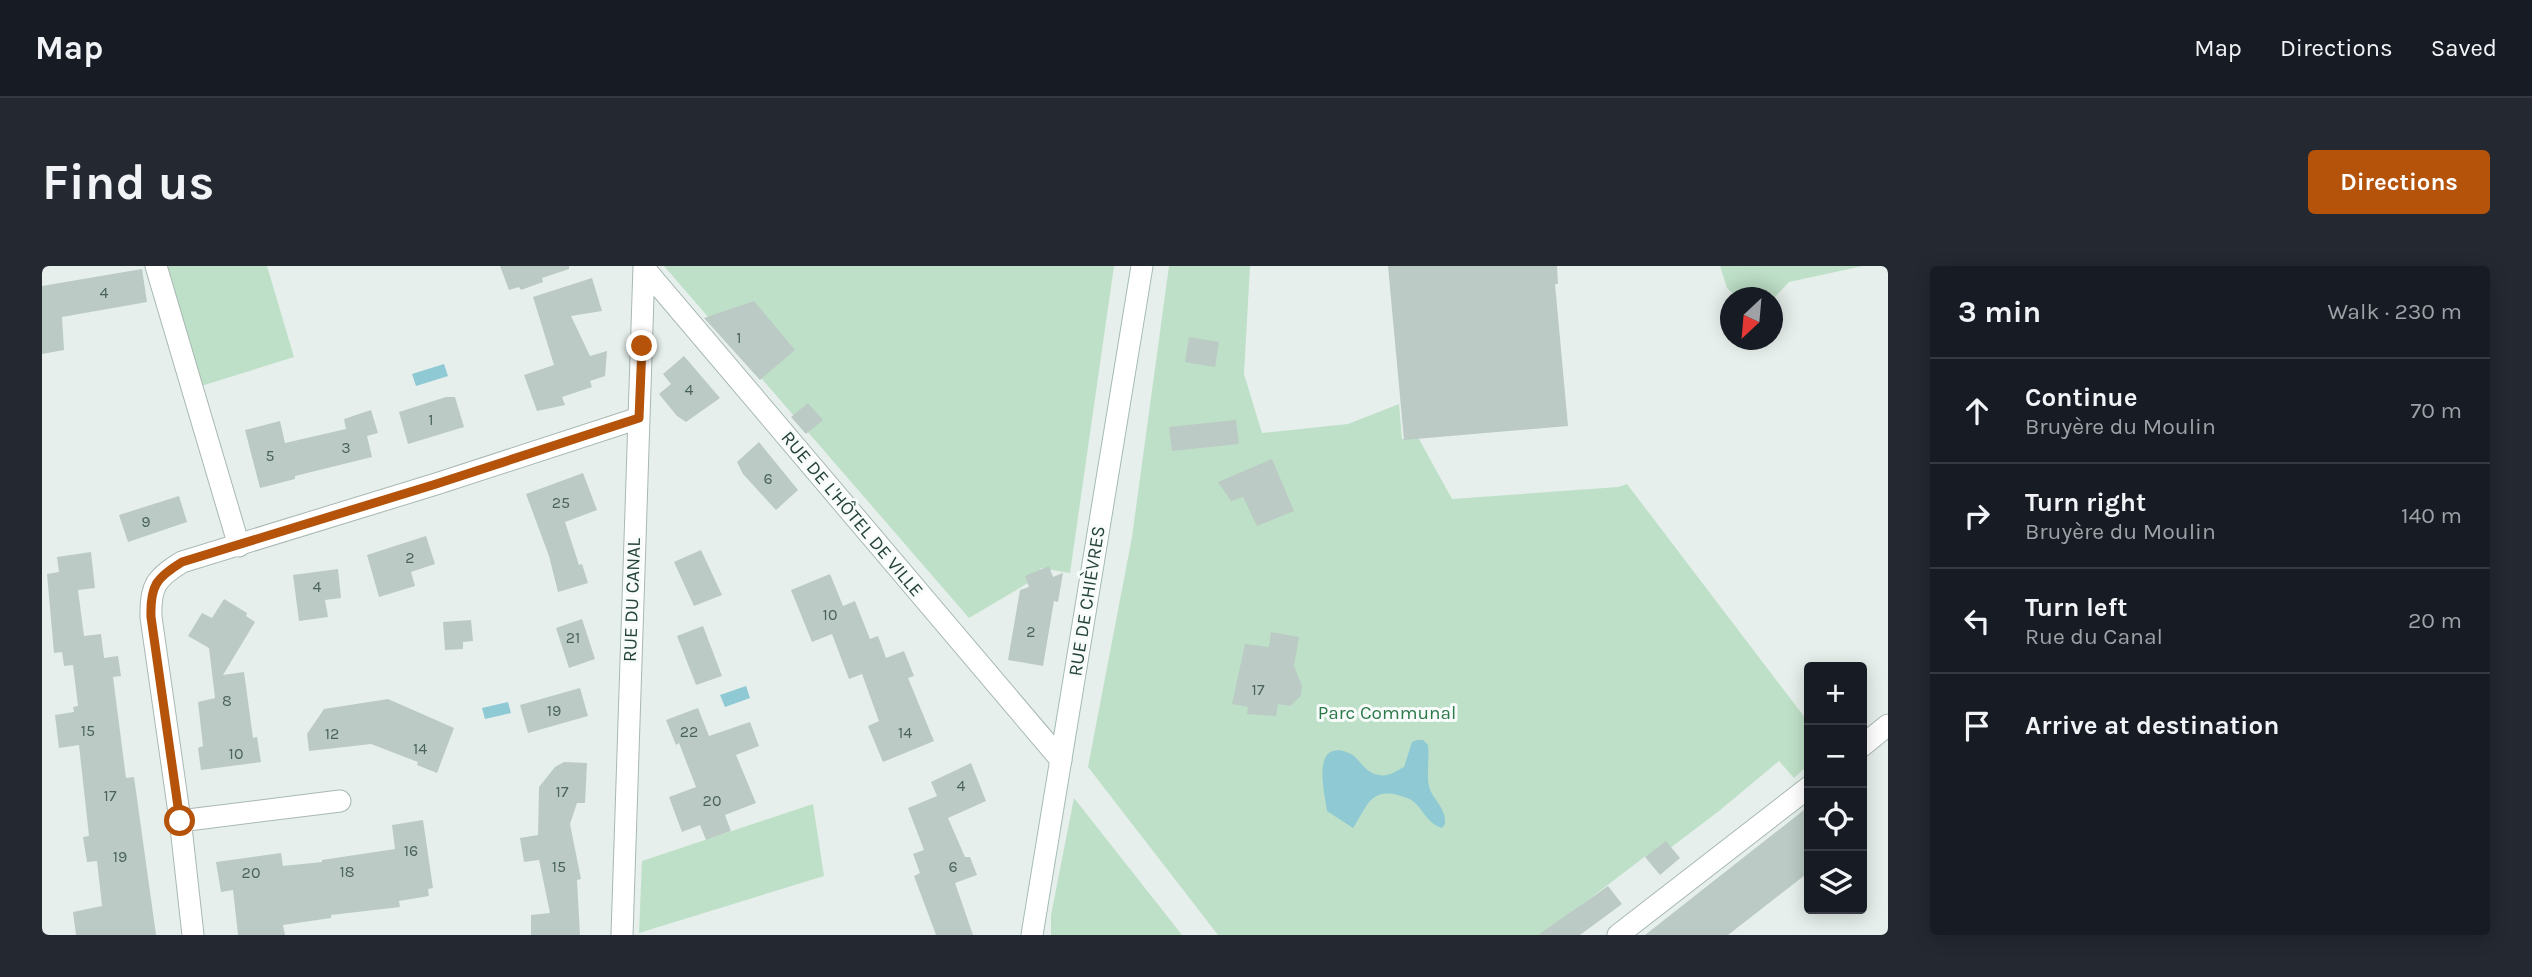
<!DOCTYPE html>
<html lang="en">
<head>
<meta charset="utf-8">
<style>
  body { margin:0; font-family:Karla,sans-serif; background:#242831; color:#f1f3f6 }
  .controls { position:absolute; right:21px; bottom:21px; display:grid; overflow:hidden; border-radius:7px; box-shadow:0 4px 18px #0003 }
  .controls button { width:63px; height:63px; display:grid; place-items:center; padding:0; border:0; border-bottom:2px solid #363941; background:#171b24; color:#f1f3f6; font:35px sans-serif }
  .compass { position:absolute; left:1678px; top:21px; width:63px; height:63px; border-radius:50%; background:#171b24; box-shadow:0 4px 18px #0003; rotate:206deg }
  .stop { position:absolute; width:21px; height:21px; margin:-16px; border:5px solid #b45309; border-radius:50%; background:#fff }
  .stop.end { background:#b45309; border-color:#fff; box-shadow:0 2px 7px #0008 }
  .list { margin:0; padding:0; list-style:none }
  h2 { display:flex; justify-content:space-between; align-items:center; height:91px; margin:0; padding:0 28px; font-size:30px }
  h2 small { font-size:23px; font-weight:400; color:#9ea1a6 }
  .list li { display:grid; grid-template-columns:46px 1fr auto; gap:21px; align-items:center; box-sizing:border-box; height:105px; padding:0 28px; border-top:2px solid #363941 }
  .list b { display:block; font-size:26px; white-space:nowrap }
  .list p { margin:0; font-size:23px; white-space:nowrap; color:#9ea1a6 }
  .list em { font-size:23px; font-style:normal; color:#9ea1a6 }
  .icon { flex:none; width:38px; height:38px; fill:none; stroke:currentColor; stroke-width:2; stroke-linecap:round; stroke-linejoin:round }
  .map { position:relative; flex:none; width:1846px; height:669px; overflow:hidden; border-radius:7px }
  header { display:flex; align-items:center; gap:42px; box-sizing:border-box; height:98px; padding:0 35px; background:#171b24; border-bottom:2px solid #363941 }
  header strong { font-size:33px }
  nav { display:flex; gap:38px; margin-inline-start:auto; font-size:24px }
  .intro { display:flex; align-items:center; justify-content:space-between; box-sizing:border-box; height:168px; padding:0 42px }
  h1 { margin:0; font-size:49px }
  .button { padding:18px 32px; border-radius:7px; background:#b45309; color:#fff; font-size:24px; font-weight:700 }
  main { display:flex; gap:42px; padding:0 42px }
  aside { flex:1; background:#171b24; border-radius:7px; box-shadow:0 4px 18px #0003 }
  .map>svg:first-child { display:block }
</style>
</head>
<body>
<header>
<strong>Map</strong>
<nav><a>Map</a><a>Directions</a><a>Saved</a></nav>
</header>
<div class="intro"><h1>Find us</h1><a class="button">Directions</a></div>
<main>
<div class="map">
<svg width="1846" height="669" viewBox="0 0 1846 669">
  <rect width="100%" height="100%" fill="#e6efeb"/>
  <path fill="#bfe0c8" d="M120,0H225L252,91L156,121Z
    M622,0H1072L1028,307L999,302L996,319L986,317L927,352Z
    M1127,0H1208L1202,108L1220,167L1306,158L1357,138L1360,173H1377L1410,233L1576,221L1585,218L1767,457V498L1752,512L1737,495L1677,545L1611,595L1605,589L1500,669H1176L1046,501L1090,271Z
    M1678,0H1821L1747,16L1731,33L1695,31L1685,22Z
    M1032,532L1140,669H1009V649Z
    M771,538L782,610L597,667L600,595Z"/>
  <path fill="#8ec9d4" d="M402,98L406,110L374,120L370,108Z
    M704,420L708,432L683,441L678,429Z
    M466,436L469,447L443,453L440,442Z
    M1375,474H1381L1386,479C1388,494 1383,513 1389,526C1395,537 1404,544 1403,558L1400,562C1385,557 1382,545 1372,536C1368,532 1361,531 1356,529C1327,522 1325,542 1311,562L1285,545C1283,530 1273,490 1291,485C1298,483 1306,486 1312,490C1321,498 1324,507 1337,509C1347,511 1354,505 1362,501L1370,476Z"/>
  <path fill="#bbcac4" d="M458,0H527V3L500,12L501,16L479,24L477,21L467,24Z
    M1346,0H1515L1516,18H1513L1526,160L1362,174Z
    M100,3L105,36L20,51L22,84L0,88V20Z
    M550,12L560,45L529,50L548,90L565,85L563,110L548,115L550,121L520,131L523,139L495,145L482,109L512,99L491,31Z
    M712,35L753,84L718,114L662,52Z
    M1147,71L1177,76L1173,101L1143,96Z
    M642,90L678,132L644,156L635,150L617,128L629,118L621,108Z
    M404,131H413L422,161L366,178L357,146Z
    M766,137L781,154L764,168L749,151Z
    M329,144L336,167L325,170L330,191L253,210V213L218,222L203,164L238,155L243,177L304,163L302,153Z
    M1194,154L1197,178L1130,185L1127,161Z
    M717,176L756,224L734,244L701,208L695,196Z
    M1230,193L1252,245L1215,260L1201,231L1189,235L1176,216Z
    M541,207L555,244L523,256L537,299L540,298L546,317L516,326L507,290L484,228Z
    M137,230L145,256L86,276L77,249Z
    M384,270L393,298L369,306L373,320L337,331L325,289Z
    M659,284L680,329L652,340L632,296Z
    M49,286L53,322L36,324L42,370L59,368L62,392L76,390L79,410L71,411L84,512L92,511L114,669H34L31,646L60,640L55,595L45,596L41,571L47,570L37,479L17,482L13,449L32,446L31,441L36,440L31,399L22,400L20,386L12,387L5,308L17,306L15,291Z
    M1007,300L1011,311L1021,307L1016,336L1012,335L1001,400L966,394L978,324L987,321L983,310Z
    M296,303L299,332L283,334L286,351L257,355L251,309Z
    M788,308L801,340L813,335L828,373L836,370L844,392L862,385L872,410L866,412L892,475L841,496L826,460L837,455L820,408L807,413L790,368L770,376L749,324Z
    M182,333L205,347L204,350L213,356L181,409L202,406L211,472L215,471L219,496L159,504L156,482L161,480L156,436L173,432L167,382L146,370L160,347L170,352Z
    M540,353L553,393L527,402L514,362Z
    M429,354L431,375L421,376V383L403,384L401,356Z
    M661,360L680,410L654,419L635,370Z
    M1229,366L1257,371L1252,400L1260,420L1259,430L1248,440L1236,438L1234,450L1205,448L1206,441L1190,438L1203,378L1227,381Z
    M538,422L546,450L486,467L478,439Z
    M346,433L412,462L395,507L375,499L376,496L329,478L267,485L265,468L282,443Z
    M656,442L667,470L708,456L717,480L694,489L714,537L683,549L689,565L664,574L658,559L640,566L627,531L654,521L637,477L634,479L624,454Z
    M522,496L545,497L543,537H535L528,558L539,613L535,614L538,669H489V649L508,647L497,594L482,596L478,572L496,569L497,521L513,501Z
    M929,497L944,535L906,552L923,591H928L935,609L913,617L931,669H894L872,610L878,607L871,588L882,584L866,542L895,530L889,516Z
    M1767,540V606L1686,669H1603Z
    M381,554L391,622L386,623L387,630L357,635L358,641L289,649V652L241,659L243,669H196L191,624L179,626L174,596L239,587L241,600L280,596V594L353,583L350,559Z
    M1624,575L1638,592L1618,609L1603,591Z
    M1566,620L1580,638L1538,669H1496Z"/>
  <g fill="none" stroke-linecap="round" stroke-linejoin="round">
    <g stroke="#a8b8b2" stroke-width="23">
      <path id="minor" d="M114,0L197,280
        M602,2L1019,494
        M1820,480L1846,459
        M138,555L298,535
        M151,669L139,561L109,351C108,320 114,312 140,296L394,218L597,152
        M580,669L602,0
        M1576,669L1767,521"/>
    </g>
    <g stroke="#a4bbb3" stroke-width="23">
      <path id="secondary" d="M990,669L1100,0"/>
    </g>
    <use href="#minor" stroke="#fff" stroke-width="21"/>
    <use href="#secondary" stroke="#fff" stroke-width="21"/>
  </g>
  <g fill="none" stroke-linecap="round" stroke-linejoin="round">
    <path stroke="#b45309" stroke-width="9" d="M138,555L109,351C108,320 114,312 140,296L394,218L597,152L600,80"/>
  </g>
  <g text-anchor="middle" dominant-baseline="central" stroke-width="6" stroke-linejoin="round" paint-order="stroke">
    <g font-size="16" fill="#4a645c">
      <text x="62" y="26">4</text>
      <text x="697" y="71">1</text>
      <text x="647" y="123">4</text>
      <text x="389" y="153">1</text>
      <text x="304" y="181">3</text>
      <text x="228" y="189">5</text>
      <text x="726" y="212">6</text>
      <text x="519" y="236">25</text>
      <text x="104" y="255">9</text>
      <text x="368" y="291">2</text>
      <text x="275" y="320">4</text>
      <text x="788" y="348">10</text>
      <text x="989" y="365">2</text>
      <text x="531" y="371">21</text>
      <text x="1216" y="423">17</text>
      <text x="185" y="434">8</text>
      <text x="512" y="444">19</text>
      <text x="46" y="464">15</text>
      <text x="647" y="465">22</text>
      <text x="863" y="466">14</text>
      <text x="290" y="467">12</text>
      <text x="378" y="482">14</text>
      <text x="194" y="487">10</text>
      <text x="919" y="519">4</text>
      <text x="520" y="525">17</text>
      <text x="68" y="529">17</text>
      <text x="670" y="534">20</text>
      <text x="369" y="584">16</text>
      <text x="78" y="590">19</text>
      <text x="517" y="600">15</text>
      <text x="911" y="600">6</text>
      <text x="305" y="605">18</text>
      <text x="209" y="606">20</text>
    </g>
    <g font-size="19" fill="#24423a" stroke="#f7fbf9">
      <text transform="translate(810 248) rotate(50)">RUE DE L'HÔTEL DE VILLE</text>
      <text transform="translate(590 334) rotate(-88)">RUE DU CANAL</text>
      <text transform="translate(1045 335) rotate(-81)">RUE DE CHIÈVRES</text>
    </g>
    <g font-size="19" fill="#2d7a4b" stroke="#f7fbf9">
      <text x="1345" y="447">Parc Communal</text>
    </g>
  </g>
</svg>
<div class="controls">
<button>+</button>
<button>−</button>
<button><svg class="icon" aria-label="locate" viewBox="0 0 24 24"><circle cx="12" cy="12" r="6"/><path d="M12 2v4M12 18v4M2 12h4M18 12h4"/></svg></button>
<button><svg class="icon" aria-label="layers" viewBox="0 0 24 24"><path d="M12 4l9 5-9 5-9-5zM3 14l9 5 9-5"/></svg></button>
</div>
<svg class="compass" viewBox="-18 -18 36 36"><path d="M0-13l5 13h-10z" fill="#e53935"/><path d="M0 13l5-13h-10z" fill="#9ea1a6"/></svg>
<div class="stop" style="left:138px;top:555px"></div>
<div class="stop end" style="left:600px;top:80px"></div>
</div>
<aside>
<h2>3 min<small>Walk · 230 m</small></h2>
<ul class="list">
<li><svg class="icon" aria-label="ahead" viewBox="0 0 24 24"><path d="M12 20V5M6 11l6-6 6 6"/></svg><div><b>Continue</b><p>Bruyère du Moulin</p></div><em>70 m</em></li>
<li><svg class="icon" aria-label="right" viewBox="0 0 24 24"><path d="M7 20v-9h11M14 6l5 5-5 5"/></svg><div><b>Turn right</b><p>Bruyère du Moulin</p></div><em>140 m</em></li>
<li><svg class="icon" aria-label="left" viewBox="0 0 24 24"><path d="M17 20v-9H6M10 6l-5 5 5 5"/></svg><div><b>Turn left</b><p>Rue du Canal</p></div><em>20 m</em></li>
<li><svg class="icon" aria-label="arrive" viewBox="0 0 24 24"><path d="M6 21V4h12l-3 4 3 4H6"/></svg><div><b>Arrive at destination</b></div></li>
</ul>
</aside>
</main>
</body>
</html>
